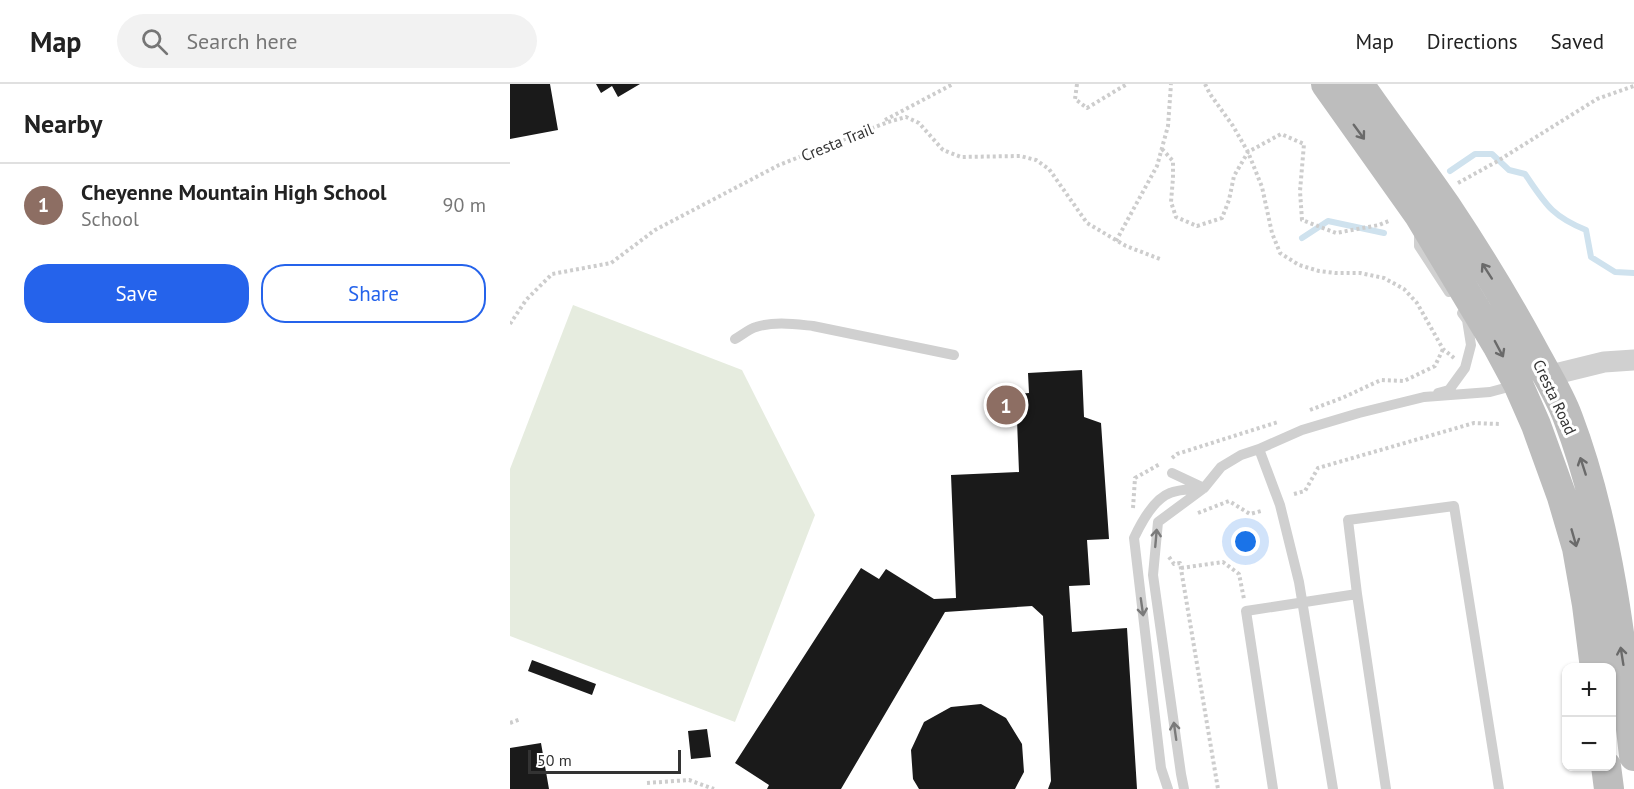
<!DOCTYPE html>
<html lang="en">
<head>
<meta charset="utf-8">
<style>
  body { margin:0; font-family:"PT Sans",sans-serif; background:#f2f2f2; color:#222 }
  .controls { position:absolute; right:18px; bottom:18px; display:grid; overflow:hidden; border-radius:12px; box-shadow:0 2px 4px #0004 }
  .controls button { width:54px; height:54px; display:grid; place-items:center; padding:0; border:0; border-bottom:2px solid #e0e0e0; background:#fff; color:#222; font:30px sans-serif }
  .scale { position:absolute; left:18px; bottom:15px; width:153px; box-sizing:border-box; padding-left:6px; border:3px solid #333; border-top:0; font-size:16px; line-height:21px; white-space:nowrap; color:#333; -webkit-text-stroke:4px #fff; paint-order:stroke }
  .you { position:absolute; left:736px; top:458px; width:21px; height:21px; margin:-15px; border:4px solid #fff; border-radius:50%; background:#1a73e8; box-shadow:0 0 0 9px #1a73e833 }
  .badge { display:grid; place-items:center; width:39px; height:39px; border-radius:50%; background:#2563eb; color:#fff; font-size:20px; font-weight:700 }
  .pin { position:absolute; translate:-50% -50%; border:3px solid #fff; box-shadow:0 2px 6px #0006 }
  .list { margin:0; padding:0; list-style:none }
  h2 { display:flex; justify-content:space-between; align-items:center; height:78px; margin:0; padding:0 24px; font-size:26px }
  h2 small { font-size:20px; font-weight:400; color:#767676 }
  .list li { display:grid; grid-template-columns:39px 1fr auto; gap:18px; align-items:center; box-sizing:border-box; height:84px; padding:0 24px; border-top:2px solid #e0e0e0 }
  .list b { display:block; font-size:22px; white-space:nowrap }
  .list p { margin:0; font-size:20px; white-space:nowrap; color:#767676 }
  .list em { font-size:20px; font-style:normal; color:#767676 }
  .actions { display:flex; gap:12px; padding:18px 24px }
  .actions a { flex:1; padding:14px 0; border:2px solid #2563eb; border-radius:24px; text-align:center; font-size:21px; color:#2563eb }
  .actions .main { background:#2563eb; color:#fff }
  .icon { flex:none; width:33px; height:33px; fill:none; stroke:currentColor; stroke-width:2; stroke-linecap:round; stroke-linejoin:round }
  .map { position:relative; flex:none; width:1124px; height:705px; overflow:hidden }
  header { display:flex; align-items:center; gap:36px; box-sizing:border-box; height:84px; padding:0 30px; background:#fff; border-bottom:2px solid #e0e0e0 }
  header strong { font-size:28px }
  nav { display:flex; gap:33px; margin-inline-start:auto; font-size:21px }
  .search { width:420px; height:54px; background:#f2f2f2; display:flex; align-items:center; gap:15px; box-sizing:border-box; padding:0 21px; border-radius:33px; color:#767676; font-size:22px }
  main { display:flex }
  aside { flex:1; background:#fff }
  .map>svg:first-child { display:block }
</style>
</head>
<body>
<header>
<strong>Map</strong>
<div class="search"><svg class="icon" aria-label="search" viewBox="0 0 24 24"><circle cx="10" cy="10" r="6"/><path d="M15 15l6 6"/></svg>Search here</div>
<nav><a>Map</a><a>Directions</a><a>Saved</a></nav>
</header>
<main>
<aside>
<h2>Nearby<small></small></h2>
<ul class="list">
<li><span class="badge" style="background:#8d6e63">1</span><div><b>Cheyenne Mountain High School</b><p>School</p></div><em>90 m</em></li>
</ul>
<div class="actions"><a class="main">Save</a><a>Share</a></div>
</aside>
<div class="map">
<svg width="1124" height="705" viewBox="0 0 1124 705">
  <rect width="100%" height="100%" fill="#fff"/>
  <path fill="#e6ecdf" d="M63,221L232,286L305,431L225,638L0,552V385Z"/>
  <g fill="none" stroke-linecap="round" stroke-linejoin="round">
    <path stroke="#cfe2ee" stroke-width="6" d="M940,87L965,70H982L999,86L1015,90C1035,119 1041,132 1076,146L1081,173L1105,188L1124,189
      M792,154L818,137L874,149"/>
  </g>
  <path fill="#1a1a1a" d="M0,0H40L48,46L0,55Z
    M86,0H130L108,13L102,2L91,9Z
    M572,286L574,333L591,339L599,455L577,456L580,501L559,502L562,548L617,544L627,705H538L541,697L533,532L522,522L435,528L331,705H257L259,701L225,679L351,484L369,495L376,485L424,515L446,514L441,391L509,388L506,310L519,309L518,289Z
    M22,576L86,600L82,611L18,587Z
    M471,620L496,634L512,660L514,688L505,705H409L403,695L401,666L414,638L441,623Z
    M197,645L201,673L181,675L178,647Z
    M31,659L39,705H0V664Z"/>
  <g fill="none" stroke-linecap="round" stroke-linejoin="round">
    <path stroke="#cdcdcd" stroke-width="4" stroke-dasharray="3 3" stroke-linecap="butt" d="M567,0L565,15L577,24L617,0
      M695,0L700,10L723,42L738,68L752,103L762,149L770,169L789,181L809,187L825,189H850L874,194L894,205L907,219L933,265L944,274
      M375,36L443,0
      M652,65L663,77V94L661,118L666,133L687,142L712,134L719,116L724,92L738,68L771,50L794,60L790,107L792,136L826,149L869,141L881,136
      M948,99L986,78L1087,15L1124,2
      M606,157L647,82L658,42L661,0
      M0,240L16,216L42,190L101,179L145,146L269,81L378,38L396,33L409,39L433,66L451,73L510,72L526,76L539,85L577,139L616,162L650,175
      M800,326L832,314L871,296L894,297L925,282L933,265
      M662,374L667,370L768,338
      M784,410L795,407L808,384L964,339L989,340
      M623,424L625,394L650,380
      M688,429L719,417L740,430L751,427
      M659,473L664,480L670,479L708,705
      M671,484L713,478L729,490L734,515
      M0,639L11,635
      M137,699L179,696L204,705"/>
    <path stroke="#d0d0d0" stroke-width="10" d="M909,146V162L939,208
      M225,255C232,251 239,245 246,243C265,237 284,240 303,242L444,271
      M928,309L939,306L955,284L961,261L957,236L952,229
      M749,365L770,421L789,498L823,705
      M662,389L694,404L711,383L731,371L749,365L792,346L849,329L914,313L980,308L1006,301
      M847,510L876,705
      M658,705L651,684L624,454C631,439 644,415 660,409C668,405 685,405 694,404L648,438L643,491L671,690L674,705
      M763,705L736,527L847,510L838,436L944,422L989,705"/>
    <path stroke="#d0d0d0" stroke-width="21" d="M1037,292L1094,278L1124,276"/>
    <path stroke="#bdbdbd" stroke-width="30" d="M816,0L909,131L987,261L1008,300L1026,341L1052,413L1067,464L1077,521L1085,584
      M849,0C877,41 908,81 936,122C966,167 995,214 1021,262C1033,285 1049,309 1058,334C1098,439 1112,561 1124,672
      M1096,682L1099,705"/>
  </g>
  <defs><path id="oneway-shaft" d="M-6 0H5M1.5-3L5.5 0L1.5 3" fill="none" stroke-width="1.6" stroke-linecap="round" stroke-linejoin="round" transform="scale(1.5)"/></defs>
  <g stroke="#6a6a6a">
    <use href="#oneway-shaft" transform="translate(849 48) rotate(54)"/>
    <use href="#oneway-shaft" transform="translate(977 187) rotate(-123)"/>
    <use href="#oneway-shaft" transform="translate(989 265) rotate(62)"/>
    <use href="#oneway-shaft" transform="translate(1073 382) rotate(-108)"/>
    <use href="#oneway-shaft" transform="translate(1064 454) rotate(74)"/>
    <use href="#oneway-shaft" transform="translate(1112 572) rotate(-99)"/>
  </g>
  <g stroke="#7a7a7a">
    <use href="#oneway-shaft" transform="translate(646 454) rotate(-85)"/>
    <use href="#oneway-shaft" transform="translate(632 523) rotate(82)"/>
    <use href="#oneway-shaft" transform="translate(665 647) rotate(-98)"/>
  </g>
  <g text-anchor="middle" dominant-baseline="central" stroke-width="6" stroke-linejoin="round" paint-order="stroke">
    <g font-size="16" fill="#333" stroke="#fff">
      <text transform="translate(327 58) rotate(-22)">Cresta Trail</text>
      <text transform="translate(1045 313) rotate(65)">Cresta Road</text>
    </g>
  </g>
</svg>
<div class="controls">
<button>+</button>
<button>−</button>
</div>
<div class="scale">50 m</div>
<div class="you"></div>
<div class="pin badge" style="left:496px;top:321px;background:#8d6e63">1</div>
</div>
</main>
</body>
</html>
